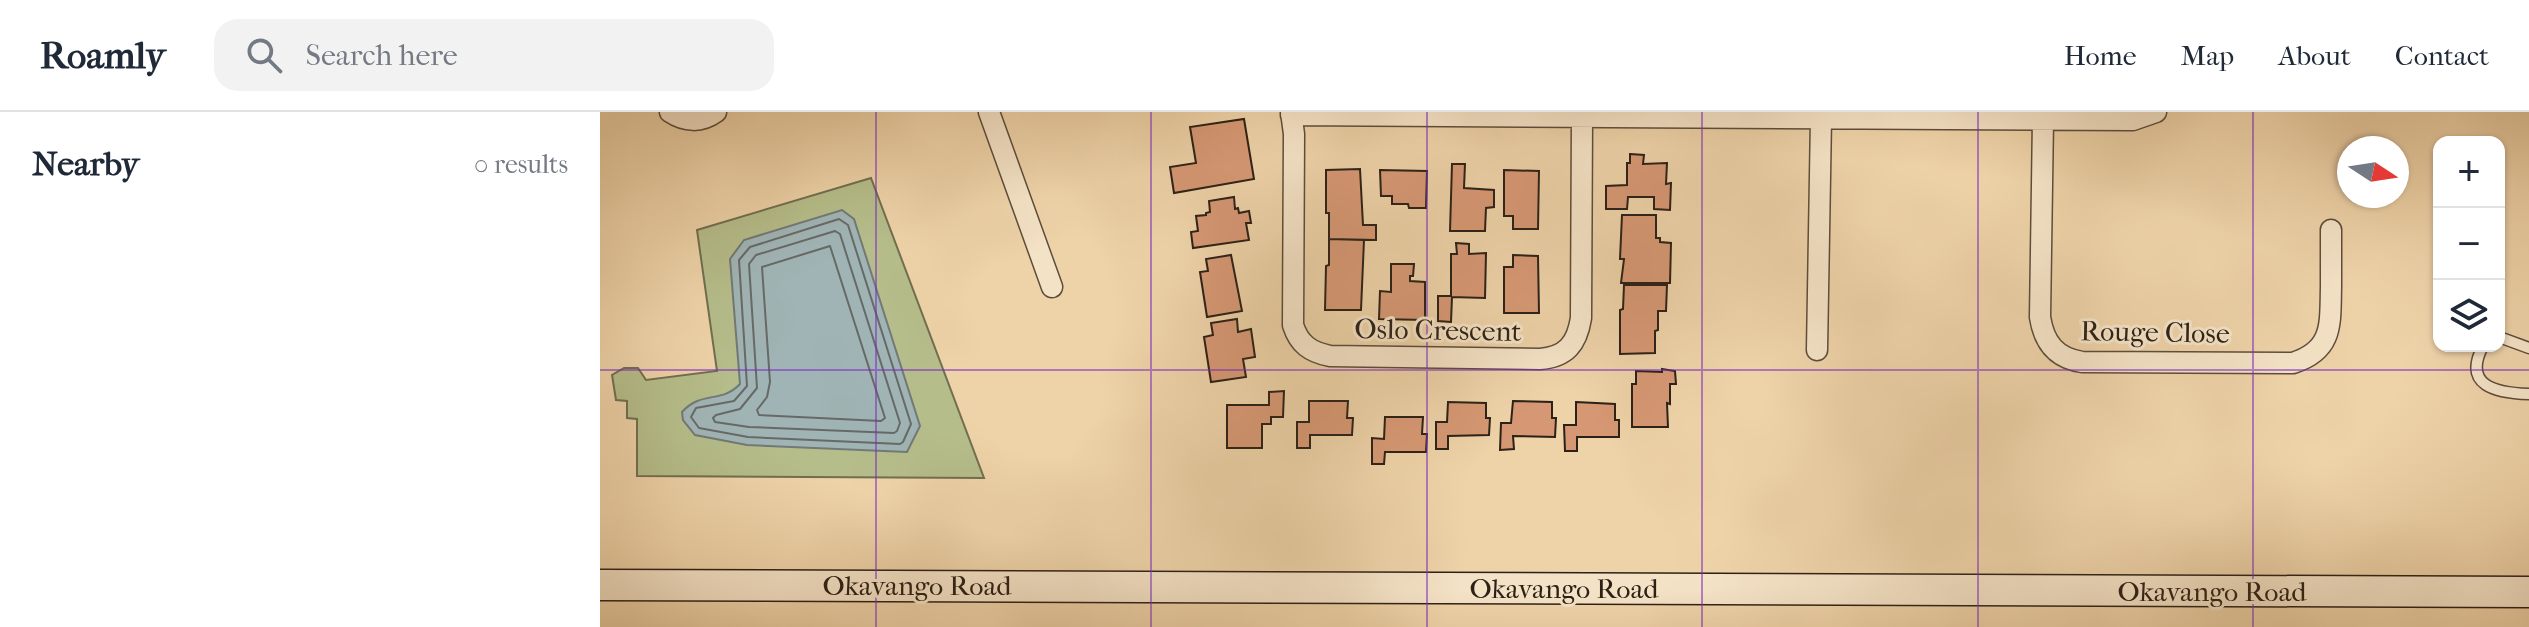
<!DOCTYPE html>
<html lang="en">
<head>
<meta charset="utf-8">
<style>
  body { margin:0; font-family:"IM FELL French Canon",serif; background:#f2f2f3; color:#1f2937 }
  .controls { position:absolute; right:24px; top:24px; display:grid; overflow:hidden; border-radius:16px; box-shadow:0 2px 6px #0004 }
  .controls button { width:72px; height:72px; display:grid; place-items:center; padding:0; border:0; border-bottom:2px solid #e0e1e3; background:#fff; color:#1f2937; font:40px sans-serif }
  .compass { position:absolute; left:1737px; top:24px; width:72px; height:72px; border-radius:50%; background:#fff; box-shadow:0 2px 6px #0004; rotate:102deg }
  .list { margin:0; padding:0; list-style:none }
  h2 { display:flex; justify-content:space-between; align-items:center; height:104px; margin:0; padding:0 32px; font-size:34px }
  h2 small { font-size:26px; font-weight:400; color:#747a83 }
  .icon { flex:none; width:44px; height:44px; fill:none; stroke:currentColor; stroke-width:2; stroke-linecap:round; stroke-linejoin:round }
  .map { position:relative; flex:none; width:1929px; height:515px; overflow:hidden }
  header { display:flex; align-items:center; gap:48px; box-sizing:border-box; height:112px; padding:0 40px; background:#fff; border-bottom:2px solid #e0e1e3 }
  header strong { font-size:38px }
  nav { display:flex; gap:44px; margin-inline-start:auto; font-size:28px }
  .search { width:560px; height:72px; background:#f2f2f3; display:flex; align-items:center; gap:20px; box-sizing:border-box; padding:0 28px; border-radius:24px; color:#747a83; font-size:30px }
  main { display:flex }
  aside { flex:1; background:#fff }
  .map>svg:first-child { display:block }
</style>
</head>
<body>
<header>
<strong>Roamly</strong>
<div class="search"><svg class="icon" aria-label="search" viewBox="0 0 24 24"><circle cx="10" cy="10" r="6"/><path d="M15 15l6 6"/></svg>Search here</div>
<nav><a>Home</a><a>Map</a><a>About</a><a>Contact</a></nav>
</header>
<main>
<aside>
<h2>Nearby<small>0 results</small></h2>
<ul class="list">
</ul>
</aside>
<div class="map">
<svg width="1929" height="515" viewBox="0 0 1929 515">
  <rect width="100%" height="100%" fill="#eed2a8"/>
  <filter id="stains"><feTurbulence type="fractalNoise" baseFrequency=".0025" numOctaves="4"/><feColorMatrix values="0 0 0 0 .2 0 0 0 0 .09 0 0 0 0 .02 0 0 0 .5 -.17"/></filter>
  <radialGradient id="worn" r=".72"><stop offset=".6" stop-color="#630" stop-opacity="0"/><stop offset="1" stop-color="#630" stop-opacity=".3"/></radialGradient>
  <path fill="#b5bd8a" stroke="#706f50" stroke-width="2" d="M271,66L384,366L37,364V307L27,306V289L16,288L12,263L24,256H38L46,268L117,259L97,118Z"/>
  <path fill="#a0b4b5" stroke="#727976" stroke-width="2" d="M242,98L254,107L320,314L307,340L147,333L95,323L83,308L82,300C102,278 121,292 140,272L130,147L144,128Z"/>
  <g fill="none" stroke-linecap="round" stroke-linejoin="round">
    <path stroke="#666a66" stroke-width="2" d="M239,107L248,113L311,312L303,330L300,332L148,325L99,316L91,305L96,296L134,289L147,274L139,148L150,135Z
      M235,119L240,122L300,311L297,319L294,321L149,315L115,310L113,306L116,303L140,297L157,276L149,152L156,143Z
      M230,134L285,306L281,309L159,303L157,298L167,285L170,270L162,155Z"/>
  </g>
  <path fill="#d69874" stroke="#2c2117" stroke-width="2" d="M644,7L654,67L574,81L570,55L596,51L590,15Z
    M1030,42L1044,43L1043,52L1067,51L1066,72L1071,71L1070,98L1054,97V85H1028L1027,97H1006V74L1027,73V51H1030Z
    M852,52H865L864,76L894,78V95L886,96L885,119H850Z
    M760,57L763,113H776V128L729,127V101H726V58Z
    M780,58L827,59L826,96H809L808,92H792V84H781Z
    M904,58L939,59L938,117H913V104H904Z
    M634,85L635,97L638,96L639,101L649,99L651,111H646L649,128L593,136L591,120L598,119L596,104L606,103V101L610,100L609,89Z
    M1022,103H1056V126H1060V130L1071,131L1070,171H1021L1024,147H1020Z
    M729,127L764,128L761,198H725L726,154L729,153Z
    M856,131L869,132V142L886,141L885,186L852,185L851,210L838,209V184H851V142H857Z
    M631,143L642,199L607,205L600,160L608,159L606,147Z
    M913,143L938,144L939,201H904V155H913Z
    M791,152H814L813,164H810V169L825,170V208L779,207L780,179L791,180Z
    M1024,173H1067L1066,199H1058V218L1055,219V241L1020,242V198L1023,197Z
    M637,207L638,220L651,217L655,245L643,247L646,265L611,270L604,225L613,223L611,211Z
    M1062,257L1075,259L1076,272H1070V292L1067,291L1068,315H1032V272H1036V259L1062,260Z
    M684,279L683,305H671V312H662V336H627V293H669V280Z
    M709,289H748L747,306H753L752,323H710V336H697V310H709Z
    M913,289L952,290V306H956L955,325L913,324L914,337L900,338L901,311H911Z
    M848,290L886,291V306H890L889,323L848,324V337H836V310H847Z
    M976,290L1015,292V308H1019V325H977V339H965L964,313H976Z
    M785,305H823L822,322H827L826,340H785L784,352H772V326L784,327Z"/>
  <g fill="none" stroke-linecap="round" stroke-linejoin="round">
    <g stroke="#5c4d3b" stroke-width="13">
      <path id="service" d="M1899,225L1929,236
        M1883,234C1862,274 1896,281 1929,282"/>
    </g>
    <g stroke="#5c4d3b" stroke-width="23">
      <path id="minor" d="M70,0C85,10 101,11 116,0
        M389,0L452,175
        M691,0L694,22L693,213C699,232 710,240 730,244L940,247C966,245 977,232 981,206L982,5
        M691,3L1533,8L1556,0
        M1443,7L1440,205C1444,231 1456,246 1482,250L1693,251C1734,238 1730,211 1731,175C1731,156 1731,137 1731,118
        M1217,238L1221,6"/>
    </g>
    <g stroke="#2c2117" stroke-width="33">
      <path id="secondary" d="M0,473L1929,480"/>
    </g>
    <use href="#service" stroke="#f4e2c6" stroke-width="10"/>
    <use href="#minor" stroke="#f4e2c6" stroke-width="20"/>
    <use href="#secondary" stroke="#f4e2c6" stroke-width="30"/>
  </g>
  <path fill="none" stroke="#7b2cbf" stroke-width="2" stroke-opacity="0.55" d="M276,0V515M551,0V515M827,0V515M1102,0V515M1378,0V515M1653,0V515M0,258H1929"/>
  <g text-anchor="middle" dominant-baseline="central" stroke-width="6" stroke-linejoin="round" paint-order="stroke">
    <g font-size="28" fill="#2c2117" stroke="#f4e2c6">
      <text transform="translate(838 218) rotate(1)">Oslo Crescent</text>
      <text transform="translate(1555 220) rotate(1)">Rouge Close</text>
      <text x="317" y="473">Okavango Road</text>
      <text x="964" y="476">Okavango Road</text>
      <text x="1612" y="479">Okavango Road</text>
    </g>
  </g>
  <rect width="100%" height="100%" filter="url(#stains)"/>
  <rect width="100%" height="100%" fill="url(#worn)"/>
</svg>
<div class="controls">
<button>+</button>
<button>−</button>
<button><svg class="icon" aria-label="layers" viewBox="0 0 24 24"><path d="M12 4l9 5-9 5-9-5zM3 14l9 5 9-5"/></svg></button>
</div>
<svg class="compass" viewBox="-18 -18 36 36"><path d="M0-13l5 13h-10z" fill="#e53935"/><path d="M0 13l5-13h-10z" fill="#747a83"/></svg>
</div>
</main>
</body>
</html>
